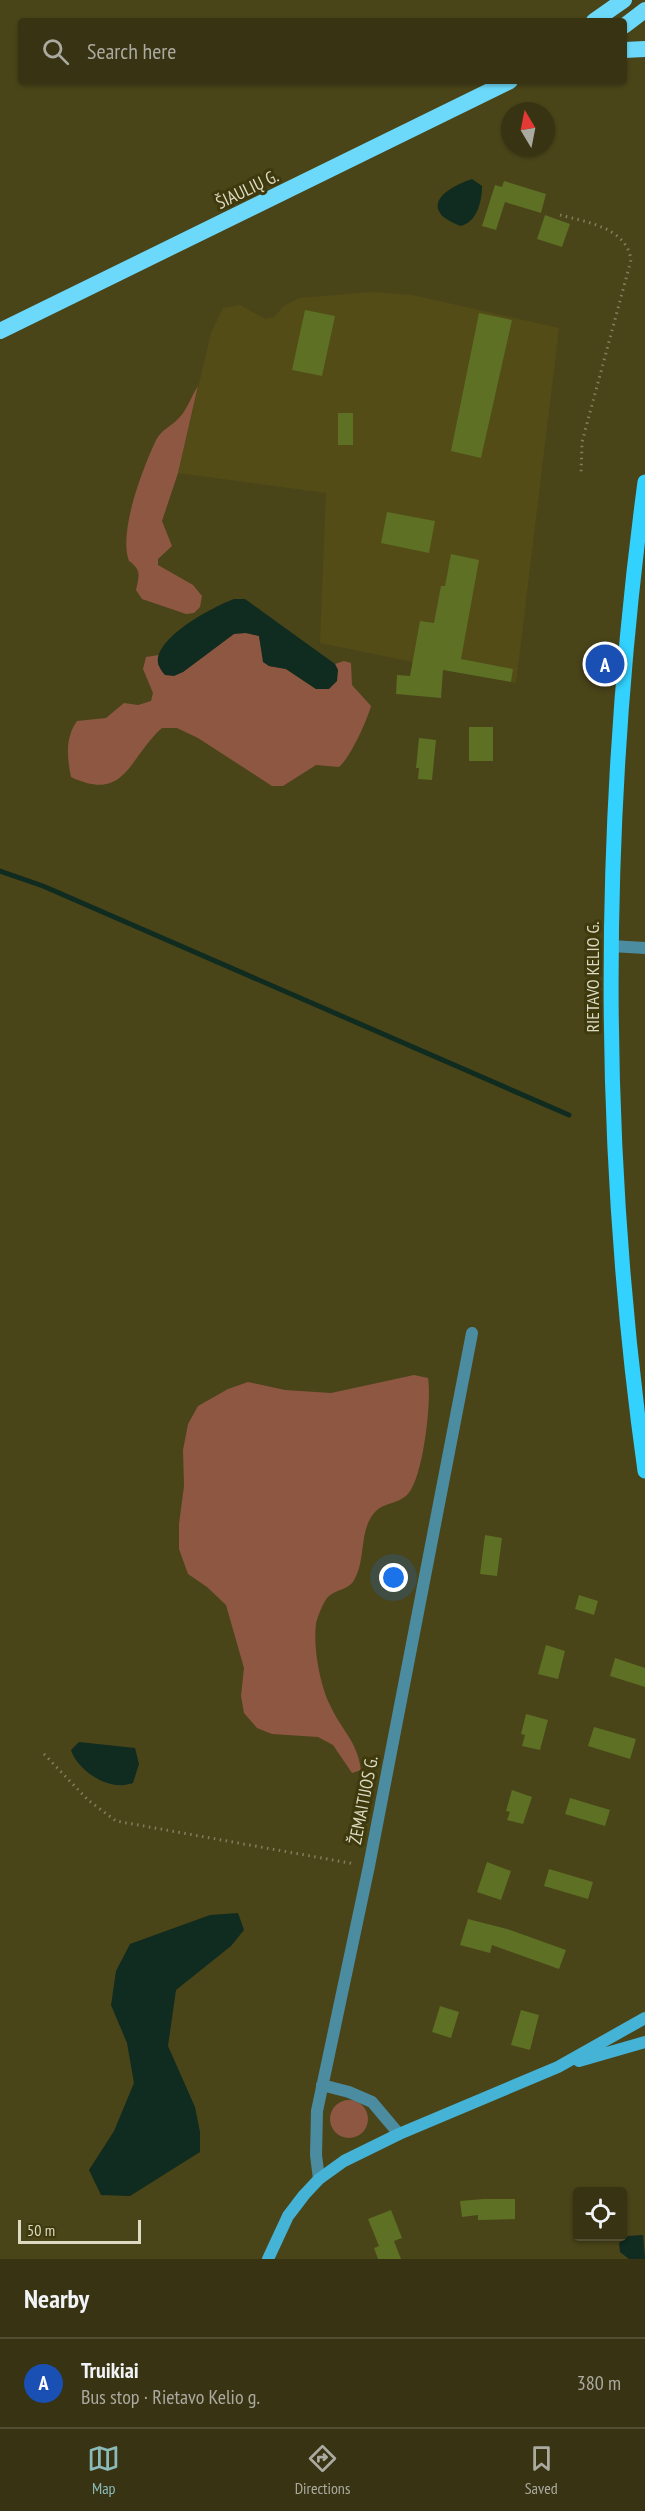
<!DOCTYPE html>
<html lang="en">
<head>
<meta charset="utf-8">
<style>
  body { margin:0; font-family:"PT Sans Narrow",sans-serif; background:#433f21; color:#f1f3f6 }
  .controls { position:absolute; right:18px; bottom:18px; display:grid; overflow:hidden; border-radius:6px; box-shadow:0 2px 4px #0004 }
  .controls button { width:54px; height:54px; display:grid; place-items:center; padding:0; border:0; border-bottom:2px solid #524e33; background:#383313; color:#f1f3f6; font:30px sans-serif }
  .compass { position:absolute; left:501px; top:102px; width:54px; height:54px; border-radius:50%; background:#383313; box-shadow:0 2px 4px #0004; rotate:350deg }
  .scale { position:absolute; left:18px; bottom:15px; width:123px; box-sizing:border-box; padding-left:6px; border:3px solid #dcdac3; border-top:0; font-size:16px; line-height:21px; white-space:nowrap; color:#dcdac3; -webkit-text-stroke:4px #3f3a0d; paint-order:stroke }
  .you { position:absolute; left:394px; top:1578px; width:21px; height:21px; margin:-15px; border:4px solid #fff; border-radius:50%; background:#1a73e8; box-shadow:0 0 0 9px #1a73e833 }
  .badge { display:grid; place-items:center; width:39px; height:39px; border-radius:50%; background:#8bbbb9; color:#fff; font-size:20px; font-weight:700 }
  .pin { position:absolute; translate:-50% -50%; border:3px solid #fff; box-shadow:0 2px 6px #0006 }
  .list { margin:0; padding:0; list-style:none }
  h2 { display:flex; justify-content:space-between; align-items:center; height:78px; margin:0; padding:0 24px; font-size:26px }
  h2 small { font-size:20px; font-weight:400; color:#abaaa0 }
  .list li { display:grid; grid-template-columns:39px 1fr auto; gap:18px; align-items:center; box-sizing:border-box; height:90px; padding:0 24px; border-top:2px solid #524e33 }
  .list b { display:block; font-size:22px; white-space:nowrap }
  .list p { margin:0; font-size:20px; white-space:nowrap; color:#abaaa0 }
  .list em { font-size:20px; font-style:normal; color:#abaaa0 }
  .icon { flex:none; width:33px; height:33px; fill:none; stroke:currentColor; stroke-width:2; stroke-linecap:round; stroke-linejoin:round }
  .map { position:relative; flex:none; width:645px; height:2259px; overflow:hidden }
  .search { position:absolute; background:#383313; box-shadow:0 2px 4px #0004; left:18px; right:18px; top:18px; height:66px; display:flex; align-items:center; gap:15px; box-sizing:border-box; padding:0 21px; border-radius:6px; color:#abaaa0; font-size:22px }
  .sheet { height:168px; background:#383313 }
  nav { display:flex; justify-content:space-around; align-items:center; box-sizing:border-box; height:84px; border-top:2px solid #524e33; background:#383313; font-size:16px; color:#abaaa0 }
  nav a { display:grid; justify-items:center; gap:3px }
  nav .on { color:#8bbbb9 }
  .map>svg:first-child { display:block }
</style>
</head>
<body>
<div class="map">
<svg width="645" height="2259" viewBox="0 0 645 2259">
  <rect width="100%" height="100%" fill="#4a4419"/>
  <path fill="#534c17" d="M372,292L412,295L559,328L516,683L320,643L326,493L178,473L211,333L223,308L240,305L265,319L274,317L284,306L299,298Z"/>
  <path fill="#8d5742" d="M198,386L178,473L162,521L172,546L158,559V565L193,585L202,596L200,607L194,613L186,614L142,599L136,590C139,576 142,570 129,561C118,532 143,468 156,440C162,429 172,426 179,418C188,409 191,396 198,386Z
    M234,633H246L259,636L264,662L269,666L286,669L316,689L338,670L335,664L344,661L351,663L352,685L371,706C367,721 350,758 339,767L316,765L283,786H272L198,738L177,728H162C128,758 126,803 71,777C67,757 65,738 77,721L106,718L124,703L138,705L151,701L153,693L143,669L146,657L159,655L158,665L183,672Z
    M414,1375L428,1378C432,1400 423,1483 406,1496C391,1507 379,1501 369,1521C360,1540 365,1563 353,1582C348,1589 336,1590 329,1596C324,1600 317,1618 316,1624C313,1647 320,1685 330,1705C341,1730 357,1740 361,1770L352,1773L333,1745L318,1737L272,1734L257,1728L244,1713L241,1696L244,1668L226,1605L207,1587L188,1574L179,1549V1524L184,1486L183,1450L188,1424L198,1406L228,1389L248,1382L285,1390L331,1393Z
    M330 2119a19 19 0 1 1 38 0a19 19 0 1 1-38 0Z"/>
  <path fill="#102b1f" d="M472,179L482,186C482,201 477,223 460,226C454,223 444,219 440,213C429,196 460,183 472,179Z
    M234,599H245L335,664L338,670L337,681L329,689H316L286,669L269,666L263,662L259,636L246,633L234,634L183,672L174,676L165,675C162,672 159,667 158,663C155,637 213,607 234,599Z
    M79,1742L135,1748L139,1764L133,1783C129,1784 123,1786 119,1785C100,1785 76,1767 71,1750Z
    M238,1913L244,1930L231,1946L176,1990L168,2046L195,2107L200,2132V2152L130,2196L101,2195L89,2170L114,2131L134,2083L127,2043L111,2005L116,1971L130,1944L210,1915Z
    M643,2235L645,2259H629L620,2252L619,2243L628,2236Z"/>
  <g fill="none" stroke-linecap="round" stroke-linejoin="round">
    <path stroke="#102b1f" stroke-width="5" d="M0,871L43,886L569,1115"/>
  </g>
  <path fill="#5d7024" d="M504,181L546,194L541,213L505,202L496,230L482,226L495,185L502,187Z
    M545,215L570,224L562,247L537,239Z
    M305,310L335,316L322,376L292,370Z
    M479,313L512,320L481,458L451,451Z
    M338,413H353V445H338Z
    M387,512L435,521L429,553L381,543Z
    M451,554L479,560L461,659L513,669L511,682L443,670L441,698L396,694L397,675L410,676L420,621L434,623L441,586H445Z
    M469,727H493V761H469Z
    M419,738L436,740L432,780L418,779L419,768H416Z
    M485,1535L502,1538L497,1576L480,1574Z
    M579,1595L598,1601L594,1615L575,1609Z
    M546,1645L565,1651L558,1679L538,1674Z
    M615,1658L645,1668V1687L610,1676Z
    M526,1714L548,1720L540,1750L522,1746L525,1735L521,1734Z
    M594,1727L636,1739L630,1759L588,1746Z
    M512,1790L532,1797L523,1824L507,1820L510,1812L506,1811Z
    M570,1798L610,1810L605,1826L565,1814Z
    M487,1862L511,1871L501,1900L477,1892Z
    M549,1869L593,1882L588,1899L544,1886Z
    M468,1919L507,1929L566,1950L559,1969L492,1945L490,1953L460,1945Z
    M440,2006L459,2012L451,2038L432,2032Z
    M521,2010L539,2015L530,2050L511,2045Z
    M483,2199H515V2219L478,2220V2215L462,2217L460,2201Z
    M391,2210L402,2238L394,2241L401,2259H378L374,2248L379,2246L368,2219Z"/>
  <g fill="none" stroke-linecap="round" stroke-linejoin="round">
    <path stroke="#837f5c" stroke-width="3" stroke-dasharray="1.5 4.5" stroke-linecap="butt" d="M560,215C587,222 627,228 631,260L582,442L581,475
      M44,1754L88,1800L116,1821L355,1864"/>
    <path stroke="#4c8ca1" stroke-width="12" d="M611,946L645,948
      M322,2085L349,2092L372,2102L399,2134
      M319,2179L316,2155L317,2111L369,1866L472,1333"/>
    <path stroke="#44b3d6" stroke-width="12" d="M579,2061L645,2042
      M268,2259L288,2216L304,2195L319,2179L344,2161L399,2134L558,2067L645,2018"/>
    <path stroke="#32d1fe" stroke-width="15" d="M645,482C601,810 599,1143 645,1471"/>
    <path stroke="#6cd9fa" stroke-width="16" d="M594,21L624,0
      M624,26L645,10
      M624,50L645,49
      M0,331L510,81"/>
  </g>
  <g text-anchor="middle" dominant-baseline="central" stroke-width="6" stroke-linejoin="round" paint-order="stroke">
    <g font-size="18" fill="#dcdac3" stroke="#3f3a0d">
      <text transform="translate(247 189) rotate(-26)">ŠIAULIŲ G.</text>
      <text transform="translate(592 977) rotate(-90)">RIETAVO KELIO G.</text>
      <text transform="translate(363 1800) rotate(-79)">ŽEMAITIJOS G.</text>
    </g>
  </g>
</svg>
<div class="controls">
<button><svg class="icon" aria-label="locate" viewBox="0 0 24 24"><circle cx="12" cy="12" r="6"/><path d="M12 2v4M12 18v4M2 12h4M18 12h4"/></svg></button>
</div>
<svg class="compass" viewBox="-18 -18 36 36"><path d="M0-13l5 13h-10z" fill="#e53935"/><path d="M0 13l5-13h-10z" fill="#abaaa0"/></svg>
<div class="scale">50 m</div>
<div class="you"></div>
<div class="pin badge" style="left:605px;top:664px;background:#1a4fb4">A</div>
<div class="search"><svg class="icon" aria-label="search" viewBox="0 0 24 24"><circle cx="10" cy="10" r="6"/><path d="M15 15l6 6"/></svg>Search here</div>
</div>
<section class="sheet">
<h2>Nearby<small></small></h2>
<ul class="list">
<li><span class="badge" style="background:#1a4fb4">A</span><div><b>Truikiai</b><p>Bus stop · Rietavo Kelio g.</p></div><em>380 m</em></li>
</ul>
</section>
<nav>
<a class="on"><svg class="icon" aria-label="map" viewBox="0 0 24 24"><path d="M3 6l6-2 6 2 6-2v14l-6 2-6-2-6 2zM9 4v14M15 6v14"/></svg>Map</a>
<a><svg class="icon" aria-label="directions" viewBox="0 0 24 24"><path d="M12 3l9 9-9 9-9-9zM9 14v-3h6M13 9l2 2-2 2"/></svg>Directions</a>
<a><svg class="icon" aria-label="saved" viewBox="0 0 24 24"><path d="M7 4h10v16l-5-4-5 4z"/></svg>Saved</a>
</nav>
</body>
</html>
